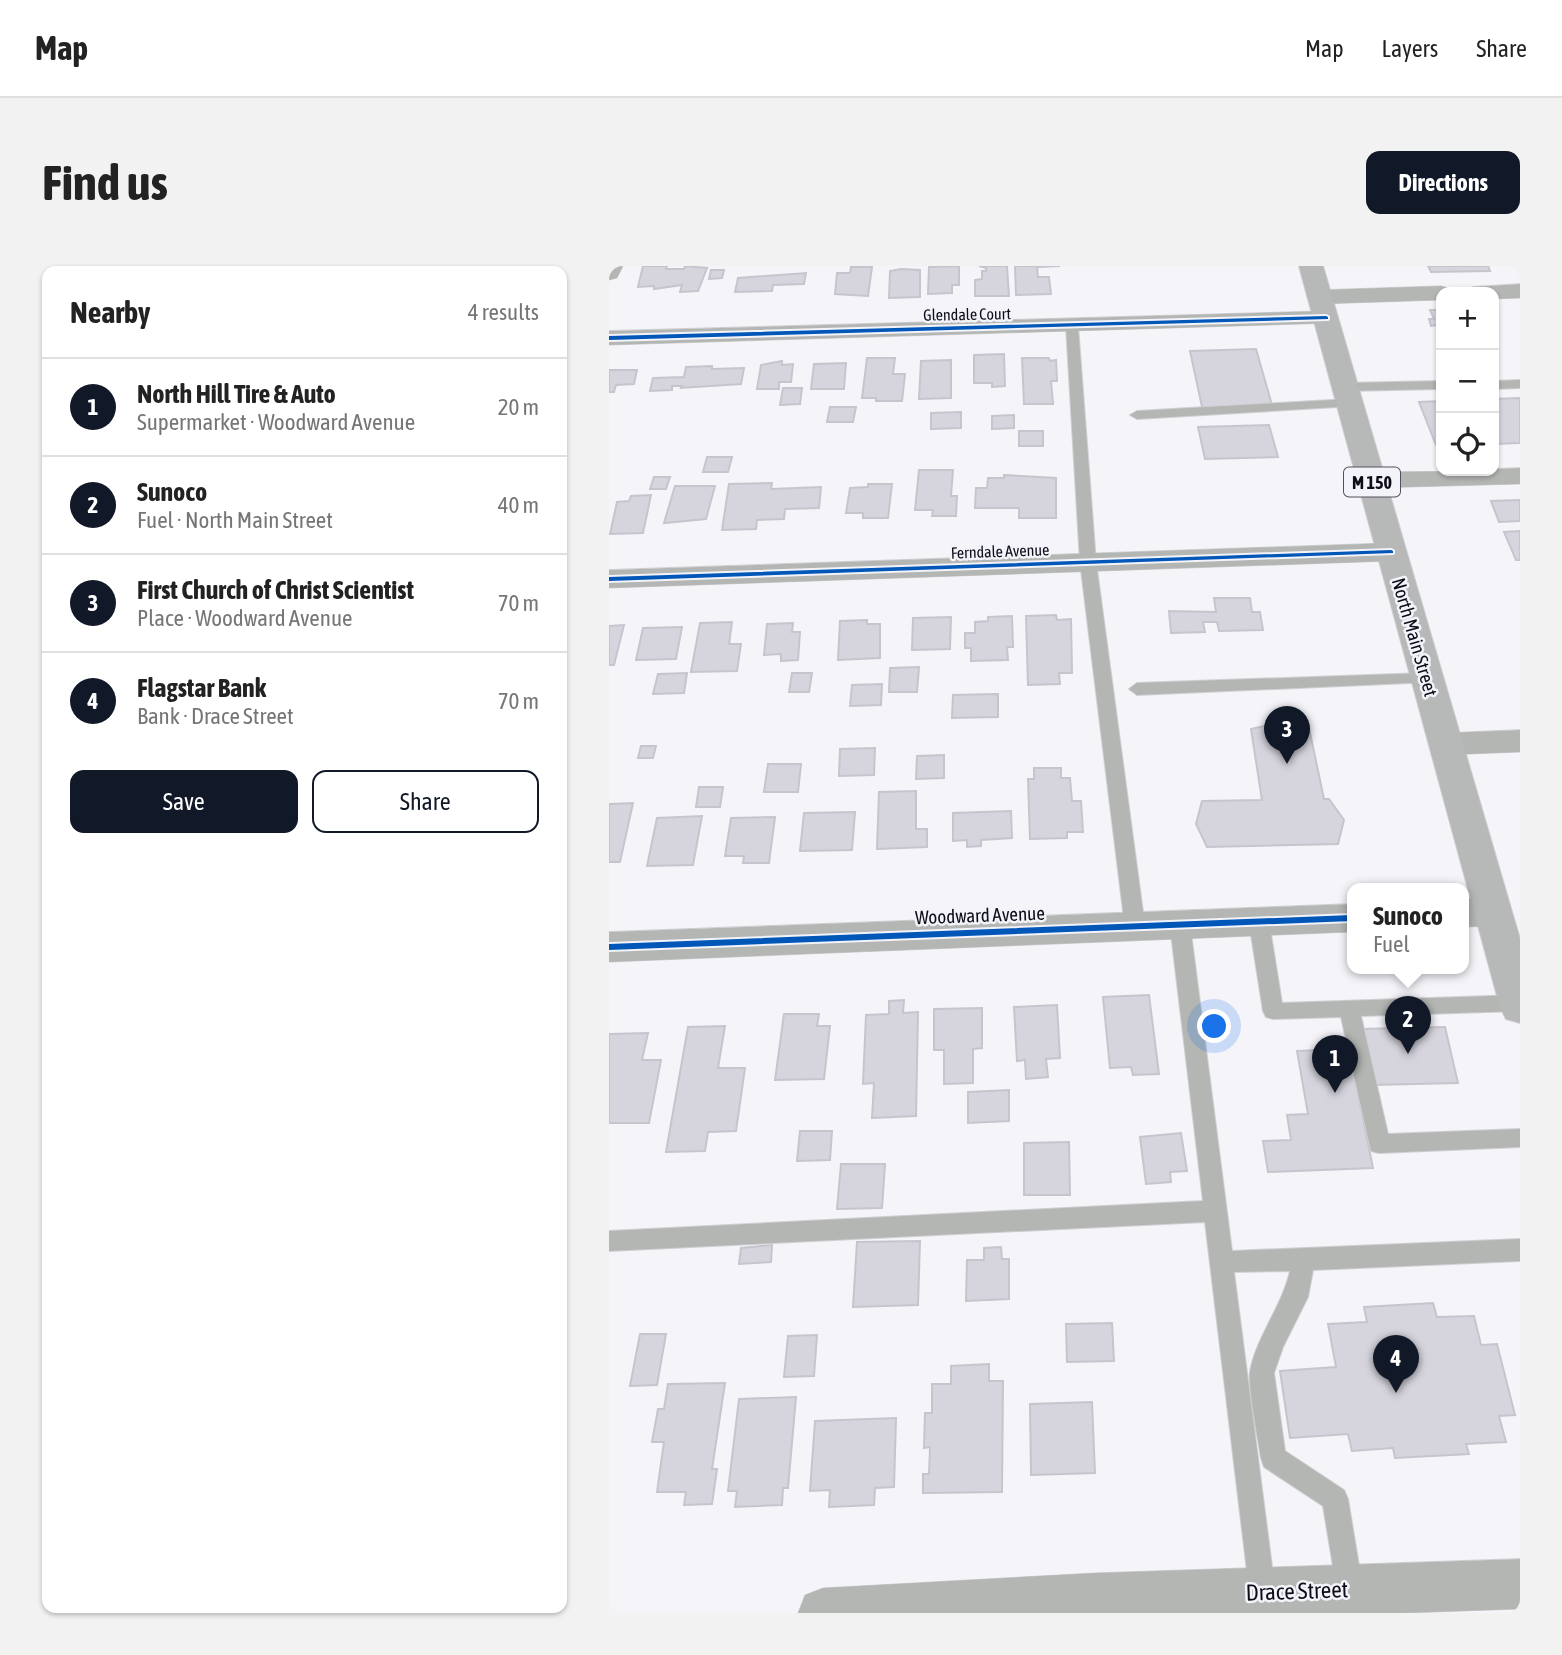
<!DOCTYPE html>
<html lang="en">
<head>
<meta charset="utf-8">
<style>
  body { margin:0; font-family:"Asap Condensed",sans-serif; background:#f2f2f2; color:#222 }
  .controls { position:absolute; right:21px; top:21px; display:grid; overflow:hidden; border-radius:14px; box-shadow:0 2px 5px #0004 }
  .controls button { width:63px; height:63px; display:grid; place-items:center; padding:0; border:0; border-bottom:2px solid #e0e0e0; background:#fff; color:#222; font:35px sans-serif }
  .you { position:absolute; left:606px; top:761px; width:24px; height:24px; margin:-18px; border:5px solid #fff; border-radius:50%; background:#1a73e8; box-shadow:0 0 0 10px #1a73e833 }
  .badge { display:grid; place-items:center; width:46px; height:46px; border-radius:50%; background:#111827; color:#fff; font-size:23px; font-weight:700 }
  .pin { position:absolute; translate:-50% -58px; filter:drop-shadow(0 2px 4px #0008) }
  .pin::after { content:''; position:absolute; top:37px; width:24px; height:21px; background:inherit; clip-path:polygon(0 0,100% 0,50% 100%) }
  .popup { position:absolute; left:738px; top:617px; width:122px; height:91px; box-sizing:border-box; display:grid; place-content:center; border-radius:14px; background:#fff; filter:drop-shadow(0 2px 5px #0005); font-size:23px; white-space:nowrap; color:#767676 }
  .popup b { font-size:26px; color:#222 }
  .popup::after { content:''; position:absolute; left:50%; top:100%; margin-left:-14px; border:14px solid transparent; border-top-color:#fff }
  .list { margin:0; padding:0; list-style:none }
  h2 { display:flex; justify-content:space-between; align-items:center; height:91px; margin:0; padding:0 28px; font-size:30px }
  h2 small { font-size:23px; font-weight:400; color:#767676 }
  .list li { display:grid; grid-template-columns:46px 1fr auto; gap:21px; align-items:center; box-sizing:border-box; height:98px; padding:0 28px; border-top:2px solid #e0e0e0 }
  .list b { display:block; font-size:26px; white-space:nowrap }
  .list p { margin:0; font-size:23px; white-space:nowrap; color:#767676 }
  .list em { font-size:23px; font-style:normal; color:#767676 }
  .actions { display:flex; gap:14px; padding:21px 28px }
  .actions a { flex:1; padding:16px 0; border:2px solid #111827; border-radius:14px; text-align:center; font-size:24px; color:#111827 }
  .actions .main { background:#111827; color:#fff }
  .icon { flex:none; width:38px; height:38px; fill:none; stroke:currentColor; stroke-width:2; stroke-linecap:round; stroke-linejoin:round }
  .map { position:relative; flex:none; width:911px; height:1347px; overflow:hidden; border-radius:14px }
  header { display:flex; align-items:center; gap:42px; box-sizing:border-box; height:98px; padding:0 35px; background:#fff; border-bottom:2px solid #e0e0e0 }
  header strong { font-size:33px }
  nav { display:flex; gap:38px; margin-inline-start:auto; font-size:24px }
  .intro { display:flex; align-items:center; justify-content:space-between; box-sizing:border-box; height:168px; padding:0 42px }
  h1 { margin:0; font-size:49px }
  .button { padding:18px 32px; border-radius:14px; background:#111827; color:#fff; font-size:24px; font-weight:700 }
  main { display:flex; gap:42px; padding:0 42px }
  aside { flex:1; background:#fff; border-radius:14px; box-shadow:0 2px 5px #0004 }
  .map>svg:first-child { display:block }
</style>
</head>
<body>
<header>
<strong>Map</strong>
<nav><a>Map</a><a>Layers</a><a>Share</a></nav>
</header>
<div class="intro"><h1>Find us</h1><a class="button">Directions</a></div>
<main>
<aside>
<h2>Nearby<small>4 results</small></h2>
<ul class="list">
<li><span class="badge">1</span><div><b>North Hill Tire &amp; Auto</b><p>Supermarket · Woodward Avenue</p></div><em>20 m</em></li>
<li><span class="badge">2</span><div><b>Sunoco</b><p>Fuel · North Main Street</p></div><em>40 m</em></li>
<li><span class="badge">3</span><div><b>First Church of Christ Scientist</b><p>Place · Woodward Avenue</p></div><em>70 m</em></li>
<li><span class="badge">4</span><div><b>Flagstar Bank</b><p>Bank · Drace Street</p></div><em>70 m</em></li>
</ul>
<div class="actions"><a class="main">Save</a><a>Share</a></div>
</aside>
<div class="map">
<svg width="911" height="1347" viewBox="0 0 911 1347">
  <rect width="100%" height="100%" fill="#f4f4f9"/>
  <path fill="#d6d5de" stroke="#c6c5ce" stroke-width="2" d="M34,0H58L57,3H75L76,0L98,2L89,25L71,26L73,19L45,23V20L29,21Z
    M350,0V19H343V27L319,28L320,1Z
    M370,0H398L400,30H366V14L373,13V5H377V2Z
    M406,0H451L428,1L429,11H440L442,28L407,29Z
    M819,0H879L881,5L822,6Z
    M242,1H263L259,30L226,28L228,7H241Z
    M292,3L311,4V31L280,32L281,5Z
    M102,4H115L113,12L100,13Z
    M197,7L195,18L164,19L163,25L126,26L129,12Z
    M821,44H832V67L827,59L822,60L820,53H825Z
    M647,83L663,139L593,141L581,85Z
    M395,88L396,120L383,121V117H365V89Z
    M258,92H286L284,108H296L293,135H267V132H253Z
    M413,92H440L441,95L447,94L448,115H442L444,138H415Z
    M342,94V132L310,133L312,95Z
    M173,95V99L184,98L182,116H170V123H148L152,99Z
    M237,97L235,123H202L205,98Z
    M103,100V103L135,102L132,118L72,122L73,120H63V124L41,125L44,112L75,111L77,101Z
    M0,104H28L25,118L7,119L5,126H0Z
    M174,122H193L191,138L171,139Z
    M911,132V177L885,178V133Z
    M832,135V179H827L810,136Z
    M221,141H247L244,156H218Z
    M352,146V162L322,163V147Z
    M405,149V162L383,163V150Z
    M660,159L669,191L596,193L589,161Z
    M410,165H434V180H410Z
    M98,191H123L119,206H94Z
    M310,204H344L342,230H348L347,250H323L324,244H306Z
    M395,209L447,212V252H410V242H366L367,222H378L379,212H395Z
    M45,211H61L57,223H41Z
    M163,217L162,223L212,221L210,242L176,243L175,253L148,254L147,263L113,264L120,218Z
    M259,218H283L279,252H254V247H237L241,222L259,221Z
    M66,220H106L97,253L55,257Z
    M42,229L34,267L1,268L8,236L20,235L22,230Z
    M911,234V255L890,256L882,235Z
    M911,265V294H907L895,266Z
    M605,332H641L643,346H651L654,364L610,365L608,356H594L596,366L562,367L560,345L607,346Z
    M447,349L448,354L462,353L463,407H450L451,418L419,419L417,350Z
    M403,350L404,381H398L399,394L362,395V382H356V367H366V356L379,355V351Z
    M342,351L341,383L303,384L304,352Z
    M258,354V358H271V392L229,394L231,355Z
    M123,356L120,378H132L128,405L82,406L91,357Z
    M184,357L183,366H191L189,394L172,395V388L155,389L158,358Z
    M15,359L5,399H0V360Z
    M73,361L67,393L27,394L34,362Z
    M310,401L308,426H280L281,402Z
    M78,407L75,427L44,428L49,408Z
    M183,407H203L200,426H180Z
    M273,418L272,439L241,440L243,419Z
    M389,428V451L343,452L344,429Z
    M673,456L700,462L715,533H720L735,554L729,578L598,581L587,558L593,535L653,534L642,463Z
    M32,480H47L44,492H29Z
    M266,482L265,509L230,510L231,483Z
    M335,489V512L307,513L308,490Z
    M159,498H192L189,526H155Z
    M425,502H452V512H461L463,535H472L474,566H458V572L421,573L419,513H425Z
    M90,521H114L111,541H87Z
    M307,525V563H318V581L268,583L270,526Z
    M24,537L11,596H0V538Z
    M402,545L403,572L372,574V580L358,581V574L344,575V547Z
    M246,546L243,584L191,585L195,547Z
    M93,550L84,599L38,600L48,552Z
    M166,551L160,597H134L135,590H116L122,552Z
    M540,729L550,808L524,809L522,801L501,802L494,731Z
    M295,734L294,747L309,746L307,850L263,852L265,817L254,818L257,749L280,748V735Z
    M448,739L451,792L437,793L439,811L417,813L416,794L408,795L405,741Z
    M373,742V782L364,783V817L335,818V784H325V743Z
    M175,748H210L208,760H221L215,813L166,814Z
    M116,760L109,802H136L127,865L99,866L96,885L57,886L79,761Z
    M836,761L849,817L763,819L751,763Z
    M39,767L33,794H52L40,857H0V768Z
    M740,783L764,902L659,906L654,875L682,874L678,849L699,848L688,785Z
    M400,824V855L359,857V826Z
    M191,865H223L221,894L188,895Z
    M572,867L578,905L561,906L562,916L537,918L531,871Z
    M460,876L461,929H415V877Z
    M232,898H276L273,942L228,943Z
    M311,975L309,1039L244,1041L248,976Z
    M163,979L162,996L130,998L132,982Z
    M392,981L393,993H400V1033L357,1035L358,994H375V982Z
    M824,1037L828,1051L865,1050L872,1079L888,1078L906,1149L890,1150L897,1176L857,1178L860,1188L786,1192L784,1182L743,1185L739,1168L681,1172L671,1105L727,1101L719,1058L758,1056L755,1041Z
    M503,1057L505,1095L458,1096L457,1058Z
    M31,1068H57L48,1119L21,1120Z
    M208,1069L205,1110L175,1111L179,1070Z
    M380,1098V1115H394L393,1226L314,1227V1208H320L321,1181L315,1182L316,1147H323V1118H342V1100Z
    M116,1117L103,1203H108L103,1238L75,1239L77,1226H48L55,1176H43L49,1143H55L59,1118Z
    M187,1131L179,1222H174L173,1239L126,1241L128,1225H119L130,1133Z
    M483,1136L486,1207L422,1209L421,1138Z
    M287,1152L285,1221L266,1222L265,1239L220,1241L221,1224L201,1225L206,1155Z"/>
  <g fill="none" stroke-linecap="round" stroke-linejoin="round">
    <g stroke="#d0d0d4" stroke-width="2">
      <path id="service" d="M463,56L469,60L487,296L536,661L533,666L526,668L519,666L516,661L471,296L457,60Z
        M911,114V122L885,123V115Z
        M832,115V123L736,125L729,121L736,117Z
        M740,133L747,137L745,140L528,153L521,149L528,145Z
        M817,407L823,408L825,412L823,416L528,429L520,423L528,417Z
        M650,649L657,651L660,656L673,737L911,729L910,745L752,750L779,868L911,863V881L770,887L762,885L732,751L664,753L657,751L654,745L640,656L643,651Z
        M571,652L578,654L581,659L623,985L911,973V995L704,1004L699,1031L674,1081L665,1107L676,1185L735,1224L739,1233L754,1324L750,1333L741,1337L732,1333L728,1324L714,1240L655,1201L652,1192C649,1172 639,1122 641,1106C647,1071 673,1041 681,1005L625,1006L669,1347H643L596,956L0,985V965L594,935L561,659L564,654Z"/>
    </g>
    <g stroke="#d0d0d4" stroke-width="1">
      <path id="minor" d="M0,0H14L8,12L0,14Z
        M911,18V32L885,33V26H859L863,21Z
        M832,20L840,22L843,26H832V34L710,38L702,36L698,31L702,26L710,24Z
        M717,45L725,47L729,52L725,57L0,79V65Z
        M911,202V218L762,222L752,220L748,214L752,208L762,206L885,205V203Z
        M782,277L792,280L796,286L792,292L782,295L0,322V304Z
        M911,464V486L836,489L824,486L820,478L824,470L836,467Z
        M883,632L896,636L901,646L896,656L883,660L855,661V633Z
        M743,638V666L0,696V666Z
        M911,1293V1343L795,1347H189L196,1329L214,1322L486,1307Z"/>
    </g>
    <g stroke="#d0d0d4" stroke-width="2">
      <path id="primary" d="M690,0H714L911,673V757L897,753L891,741Z"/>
    </g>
    <use href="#service" fill="#b3b6b3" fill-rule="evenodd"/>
    <use href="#minor" fill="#b3b6b3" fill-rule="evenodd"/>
    <use href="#primary" fill="#b7b8b8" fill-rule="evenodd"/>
    <g stroke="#f3f3fa" stroke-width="4">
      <path id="cycleway" d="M717,50L719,51V53L0,74V70Z
        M782,284L784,285V287L0,315V311Z
        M743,649V655L0,684V678Z"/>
    </g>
    <use href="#cycleway" fill="#0057b8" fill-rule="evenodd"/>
  </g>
  <g text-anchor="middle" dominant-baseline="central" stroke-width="5" stroke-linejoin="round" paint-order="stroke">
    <g font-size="16" fill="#0d0c17" stroke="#f3f3fa">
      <text transform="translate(358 48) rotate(-1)">Glendale Court</text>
      <text transform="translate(391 285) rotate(-2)">Ferndale Avenue</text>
    </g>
    <rect fill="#f3f3fa" stroke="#52515b" stroke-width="2" x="735" y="201.5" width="56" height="29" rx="5"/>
    <g font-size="18" font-weight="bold" fill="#0d0c17">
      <text x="763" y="216">M 150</text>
    </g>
    <g font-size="19" fill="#0d0c17" stroke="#f3f3fa">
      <text transform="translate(806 371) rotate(74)">North Main Street</text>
      <text transform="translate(371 649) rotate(-2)">Woodward Avenue</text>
    </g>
    <g font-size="23" fill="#0d0c17" stroke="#f3f3fa">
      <text transform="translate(688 1325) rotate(-2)">Drace Street</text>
    </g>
  </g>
</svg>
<div class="controls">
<button>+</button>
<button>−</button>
<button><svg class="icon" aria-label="locate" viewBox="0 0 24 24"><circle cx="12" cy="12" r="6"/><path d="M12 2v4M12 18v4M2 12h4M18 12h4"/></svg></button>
</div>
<div class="you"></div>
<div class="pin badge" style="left:726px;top:827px">1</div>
<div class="pin badge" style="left:799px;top:788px">2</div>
<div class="popup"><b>Sunoco</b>Fuel</div>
<div class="pin badge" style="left:678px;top:498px">3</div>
<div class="pin badge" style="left:787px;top:1127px">4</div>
</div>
</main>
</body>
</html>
